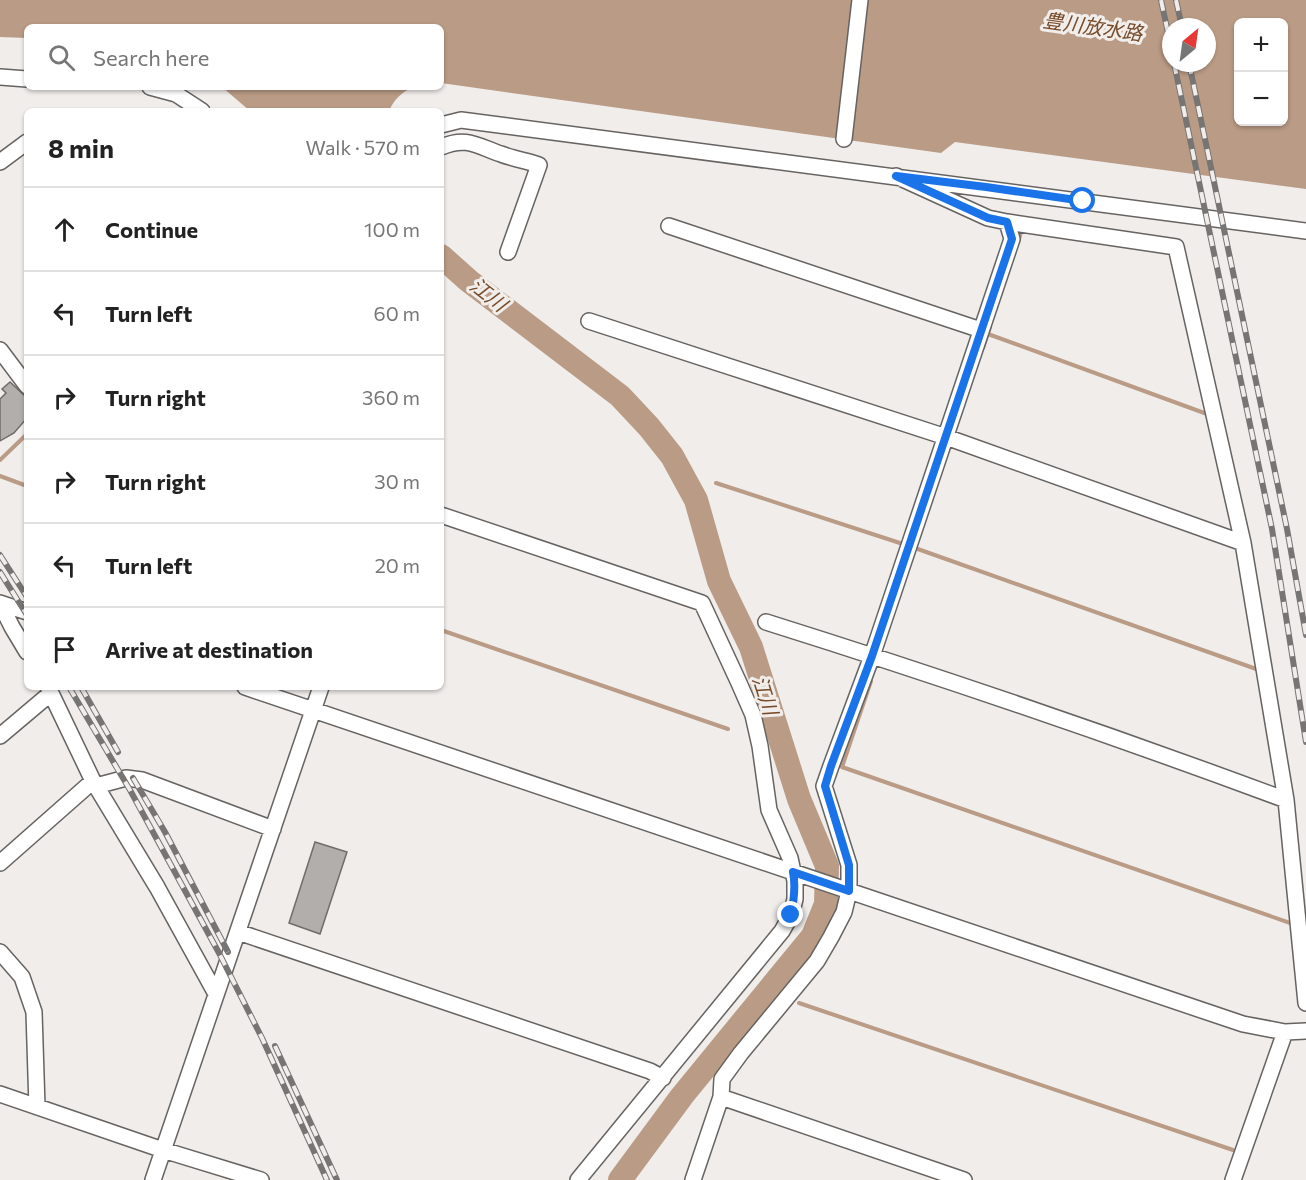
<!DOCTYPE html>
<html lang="en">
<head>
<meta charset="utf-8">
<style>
  body { margin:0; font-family:Commissioner,"Noto Sans JP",sans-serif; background:#f6f6f6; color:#222 }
  .controls { position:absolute; right:18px; top:18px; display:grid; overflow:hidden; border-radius:9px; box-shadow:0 2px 4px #0004 }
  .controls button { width:54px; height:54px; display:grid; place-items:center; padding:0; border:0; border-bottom:2px solid #e0e0e0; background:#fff; color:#222; font:30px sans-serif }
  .compass { position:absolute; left:1162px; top:18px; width:54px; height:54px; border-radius:50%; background:#fff; box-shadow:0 2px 4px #0004; rotate:29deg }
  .stop { position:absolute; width:18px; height:18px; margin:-14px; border:4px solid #1a73e8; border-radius:50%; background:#fff }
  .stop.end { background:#1a73e8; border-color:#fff; box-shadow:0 2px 6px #0008 }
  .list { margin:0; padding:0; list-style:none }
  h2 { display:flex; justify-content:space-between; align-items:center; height:78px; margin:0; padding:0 24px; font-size:26px }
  h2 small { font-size:20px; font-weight:400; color:#767676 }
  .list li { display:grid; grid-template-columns:39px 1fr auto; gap:18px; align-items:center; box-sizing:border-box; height:84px; padding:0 24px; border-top:2px solid #e0e0e0 }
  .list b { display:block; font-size:22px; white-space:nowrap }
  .list em { font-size:20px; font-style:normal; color:#767676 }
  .icon { flex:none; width:33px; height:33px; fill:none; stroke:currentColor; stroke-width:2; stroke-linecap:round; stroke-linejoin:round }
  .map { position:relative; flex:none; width:1306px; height:1180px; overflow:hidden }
  .search { position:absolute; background:#fff; box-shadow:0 2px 4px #0004; left:24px; top:24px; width:420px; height:66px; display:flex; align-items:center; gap:15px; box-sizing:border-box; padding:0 21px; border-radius:9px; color:#767676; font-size:22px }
  .panel { position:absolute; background:#fff; box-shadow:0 2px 4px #0004; left:24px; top:108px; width:420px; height:582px; border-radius:9px }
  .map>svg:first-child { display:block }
</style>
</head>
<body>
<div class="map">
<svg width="1306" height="1180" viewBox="0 0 1306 1180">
  <rect width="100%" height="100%" fill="#f0edeb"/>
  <path fill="#ba9b85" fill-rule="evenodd" d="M0,0H1306V189L955,142L941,153L441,83V27H27V38L0,37ZM1238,22H1284V122H1238ZM1171,27H1207V63H1171Z
    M222,87H413C402,92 394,99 389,111H250Z"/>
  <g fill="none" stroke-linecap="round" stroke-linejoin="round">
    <path stroke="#ba9b85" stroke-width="4" d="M1018,243L1021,232
      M441,271L469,281
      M988,334L1207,414
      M983,348L990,327
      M0,460L27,434
      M0,476L27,486
      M716,483L903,544
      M915,548L1259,670
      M441,630L728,729
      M871,681L842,767L1293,924
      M799,1003L1233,1150"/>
    <path stroke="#ba9b85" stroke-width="24" d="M441,256L469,281L620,396L649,427L672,456L696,500L719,581L751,647L799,799L827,866L826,904L813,936L682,1096L620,1180"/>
  </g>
  <path fill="#b1aeac" stroke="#6f6c6a" stroke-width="1.5" d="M10,382L27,398V418L14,433L0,441V399L6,393L2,389Z
    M315,842L347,852L320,934L289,923Z"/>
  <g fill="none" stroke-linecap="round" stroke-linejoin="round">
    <g stroke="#666361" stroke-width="18">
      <path id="minor" d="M0,77L27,79
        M150,87L176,94L202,111
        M441,125L461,120C743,156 1025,192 1306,231
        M844,139L860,0
        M441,147C467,136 477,146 501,154C514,159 527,161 539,165L508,252
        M0,162L27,142
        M896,176L988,218L1007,222L1176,247L1243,543L1286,800L1306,1003
        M669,226L981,330
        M589,321L946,437L1243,543
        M0,350L27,386
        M441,515L702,603L739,683L753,715L760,746L769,810L790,858L795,881V899L791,915L782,931L578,1180
        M0,603L12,627L27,652
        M0,603L27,612
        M766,622C941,677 1114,736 1286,800
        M48,687L93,781L157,887L216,994
        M245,687L1243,1024L1285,1032L1306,1031
        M0,736L51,693
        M96,786L126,778L142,780L273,829
        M0,863L93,781
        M238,932L650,1071L663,1078
        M0,952L22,977L34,1012L37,1107
        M0,1094L163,1150L261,1180
        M721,1097L964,1180
        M153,1180L321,687
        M693,1180L721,1097L722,1079L741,1053L817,961L831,937L844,912L849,891V865L824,786L831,766L872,656L1012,239L1007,222
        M1233,1180L1285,1032"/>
    </g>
    <use href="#minor" stroke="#fff" stroke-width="15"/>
    <g stroke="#767574" stroke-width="6">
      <path id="rail" d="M1161,0L1171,47
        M1176,0L1182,27
        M1174,63L1272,529L1306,742
        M1189,63L1287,529L1306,635
        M0,555L27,597
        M0,572L27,615
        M69,687L130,790L219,953L262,1038L327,1180
        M81,687L118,752
        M133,778L165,832L228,952
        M275,1046L337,1180"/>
    </g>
    <use href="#rail" stroke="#f0edeb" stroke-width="4" stroke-dasharray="11" stroke-linecap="butt"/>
  </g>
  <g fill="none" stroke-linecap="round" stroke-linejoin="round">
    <path stroke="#1a73e8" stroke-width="8" d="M791,915C794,900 796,886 793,872L849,891V865L825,786L831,766L872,656L1012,239L1007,222L988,218L896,176L986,187L1083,201"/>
  </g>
  <g text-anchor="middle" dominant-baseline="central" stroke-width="6" stroke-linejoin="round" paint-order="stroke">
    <g font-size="20" font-style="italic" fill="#774a28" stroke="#f0edeb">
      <text transform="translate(1093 26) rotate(8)">豊川放水路</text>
      <text transform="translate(489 294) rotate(38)">江川</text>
      <text transform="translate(766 695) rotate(72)">江川</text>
    </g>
  </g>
</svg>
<div class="controls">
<button>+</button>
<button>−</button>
</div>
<svg class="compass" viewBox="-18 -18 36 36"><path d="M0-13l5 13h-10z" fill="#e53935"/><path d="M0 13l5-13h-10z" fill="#767676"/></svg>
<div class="stop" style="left:1083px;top:201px"></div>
<div class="stop end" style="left:791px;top:915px"></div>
<div class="search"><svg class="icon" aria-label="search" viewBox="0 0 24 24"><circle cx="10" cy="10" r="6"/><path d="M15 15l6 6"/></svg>Search here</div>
<section class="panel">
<h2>8 min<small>Walk · 570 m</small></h2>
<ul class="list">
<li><svg class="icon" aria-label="ahead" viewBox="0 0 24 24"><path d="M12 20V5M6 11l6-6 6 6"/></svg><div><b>Continue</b></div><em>100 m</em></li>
<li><svg class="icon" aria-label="left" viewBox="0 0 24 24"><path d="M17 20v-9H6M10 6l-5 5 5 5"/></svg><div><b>Turn left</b></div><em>60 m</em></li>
<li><svg class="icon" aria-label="right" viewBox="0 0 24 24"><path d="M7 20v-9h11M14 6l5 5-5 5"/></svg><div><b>Turn right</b></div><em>360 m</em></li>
<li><svg class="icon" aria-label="right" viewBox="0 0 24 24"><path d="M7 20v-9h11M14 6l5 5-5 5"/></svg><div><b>Turn right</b></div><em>30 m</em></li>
<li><svg class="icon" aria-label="left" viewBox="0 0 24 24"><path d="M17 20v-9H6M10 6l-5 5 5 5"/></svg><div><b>Turn left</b></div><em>20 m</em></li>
<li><svg class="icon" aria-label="arrive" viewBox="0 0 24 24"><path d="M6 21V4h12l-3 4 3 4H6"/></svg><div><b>Arrive at destination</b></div></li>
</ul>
</section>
</div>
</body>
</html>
